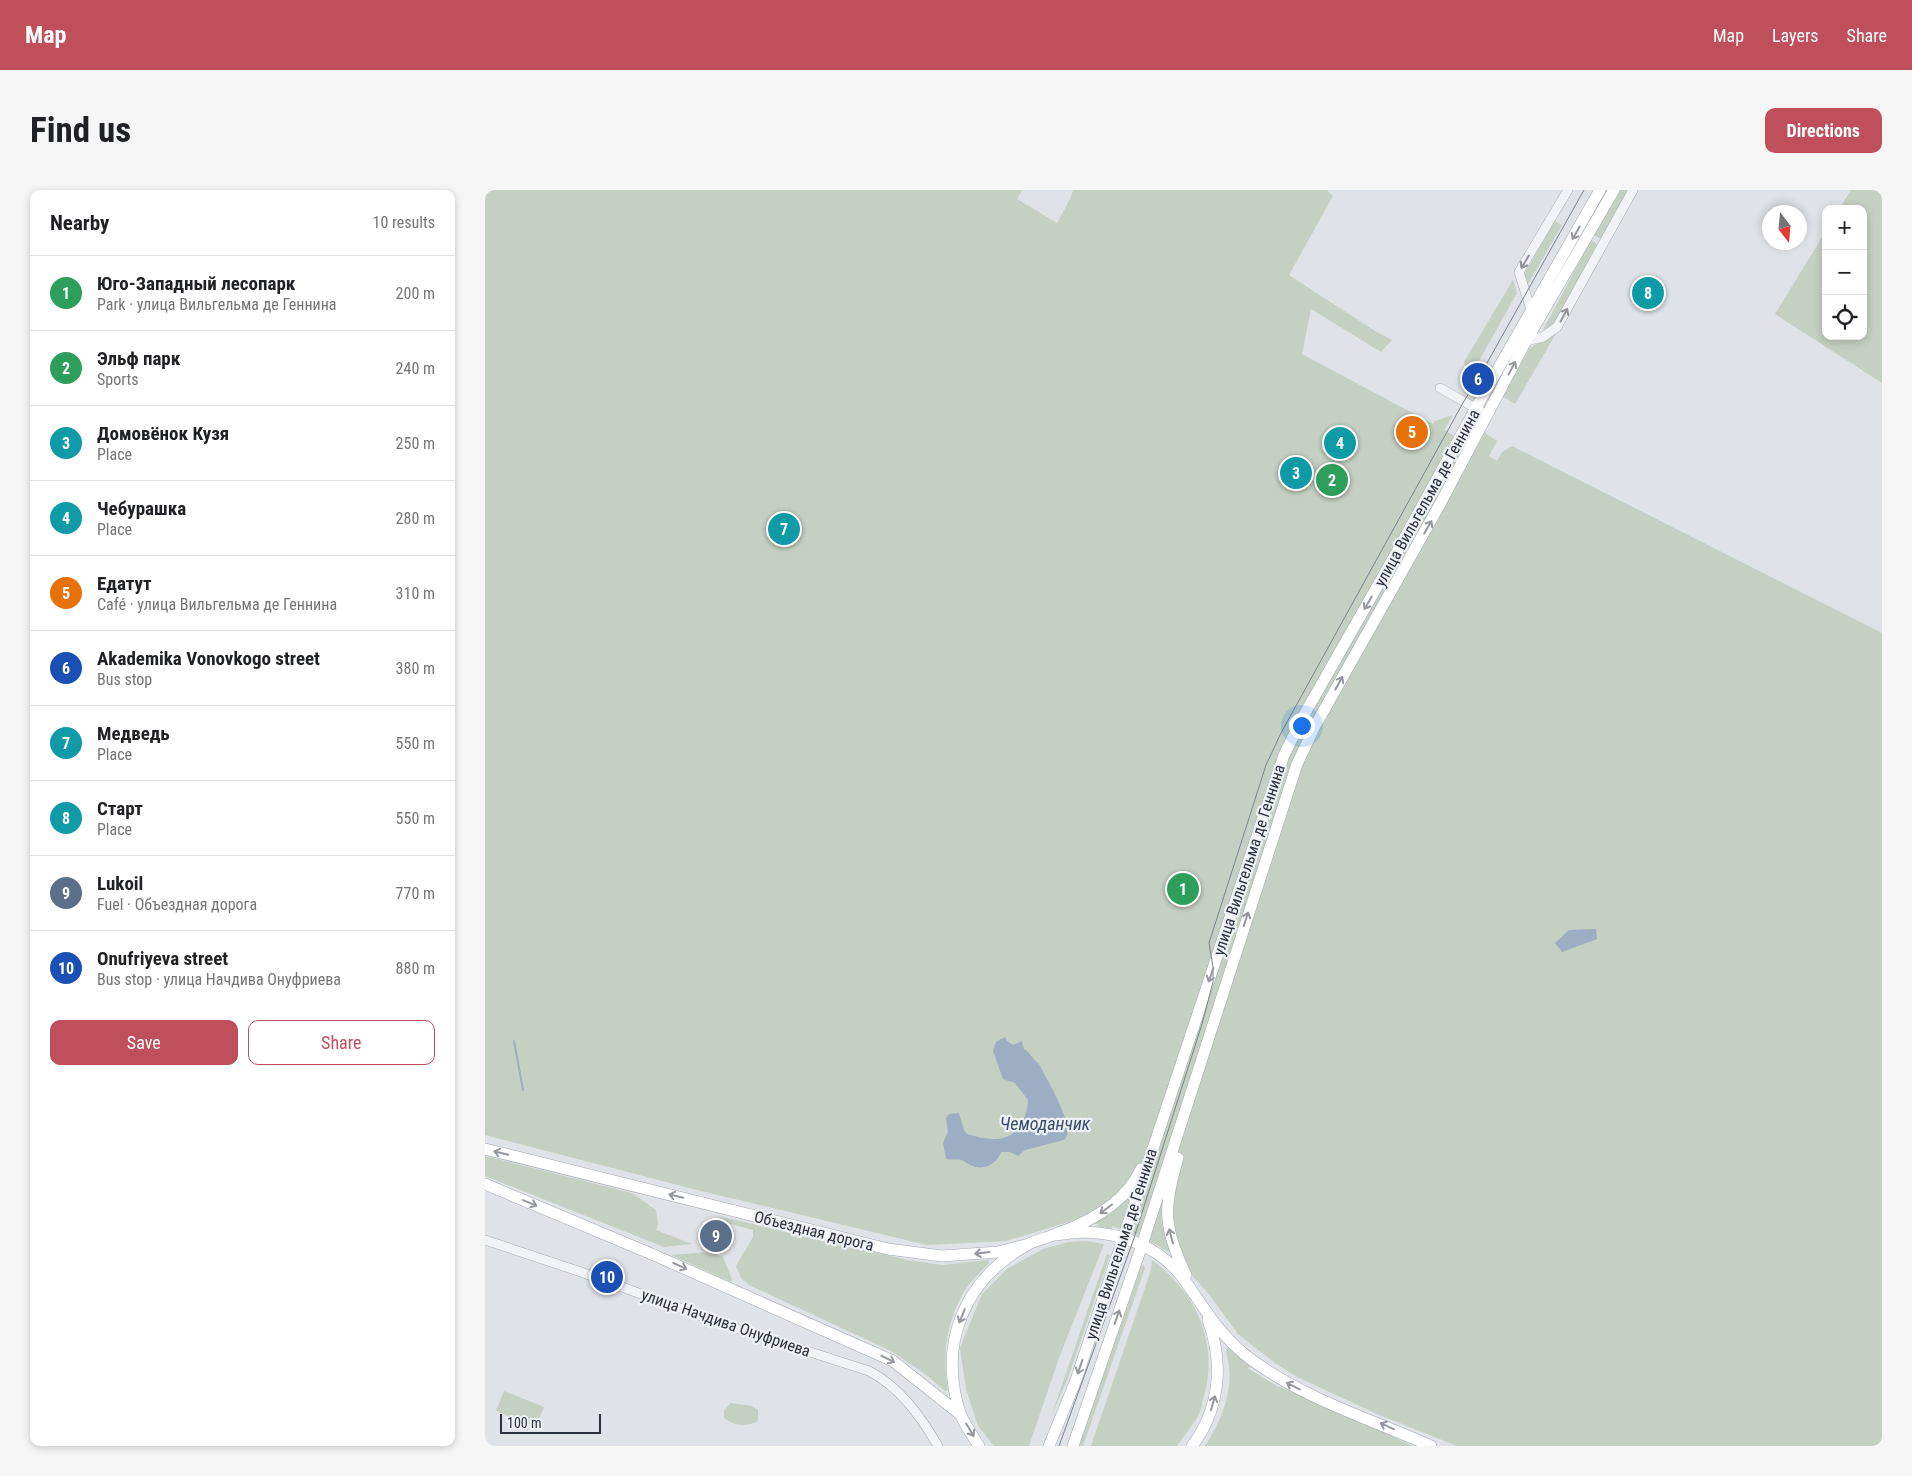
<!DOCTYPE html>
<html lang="en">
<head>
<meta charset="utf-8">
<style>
  body { margin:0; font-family:"Roboto Condensed",sans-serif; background:#f6f6f6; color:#202124 }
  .controls { position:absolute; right:15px; top:15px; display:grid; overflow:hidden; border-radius:10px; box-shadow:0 2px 8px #0003 }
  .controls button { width:45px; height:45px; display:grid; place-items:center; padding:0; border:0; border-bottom:1px solid #e0e0e0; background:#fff; color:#202124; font:25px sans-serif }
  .compass { position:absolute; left:1277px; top:15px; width:45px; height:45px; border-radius:50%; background:#fff; box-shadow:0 2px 8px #0003; rotate:164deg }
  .scale { position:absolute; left:15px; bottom:12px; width:101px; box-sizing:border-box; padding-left:5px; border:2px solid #2a303c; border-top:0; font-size:14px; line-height:18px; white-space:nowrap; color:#2a303c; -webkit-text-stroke:4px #eef1f5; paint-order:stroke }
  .you { position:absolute; left:816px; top:535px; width:18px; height:18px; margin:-12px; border:4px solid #fff; border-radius:50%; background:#1a73e8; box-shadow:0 0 0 8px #1a73e833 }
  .badge { display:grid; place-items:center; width:32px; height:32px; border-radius:50%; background:#c04f5c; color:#fff; font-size:16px; font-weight:700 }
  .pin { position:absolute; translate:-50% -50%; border:2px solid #fff; box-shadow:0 1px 5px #0006 }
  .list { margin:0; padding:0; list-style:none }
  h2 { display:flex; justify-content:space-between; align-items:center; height:65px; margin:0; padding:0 20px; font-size:21px }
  h2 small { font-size:16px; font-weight:400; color:#757577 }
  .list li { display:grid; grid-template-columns:32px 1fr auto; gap:15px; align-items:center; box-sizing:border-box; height:75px; padding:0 20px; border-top:1px solid #e0e0e0 }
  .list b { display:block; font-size:19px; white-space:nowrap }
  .list p { margin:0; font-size:16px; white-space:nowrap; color:#757577 }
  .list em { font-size:16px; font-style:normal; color:#757577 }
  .actions { display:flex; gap:10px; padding:15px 20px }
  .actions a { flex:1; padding:11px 0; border:1px solid #c04f5c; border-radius:10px; text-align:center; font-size:18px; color:#c04f5c }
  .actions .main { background:#c04f5c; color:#fff }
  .icon { flex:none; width:28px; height:28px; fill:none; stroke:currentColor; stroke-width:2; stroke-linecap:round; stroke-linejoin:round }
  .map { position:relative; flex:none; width:1397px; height:1256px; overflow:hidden; border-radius:10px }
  header { display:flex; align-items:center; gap:30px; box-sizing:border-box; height:70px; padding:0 25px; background:#c04f5c; color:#fff }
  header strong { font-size:24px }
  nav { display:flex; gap:28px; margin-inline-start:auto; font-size:18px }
  .intro { display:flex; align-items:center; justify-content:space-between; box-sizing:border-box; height:120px; padding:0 30px }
  h1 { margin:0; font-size:35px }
  .button { padding:12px 22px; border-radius:10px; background:#c04f5c; color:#fff; font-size:18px; font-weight:700 }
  main { display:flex; gap:30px; padding:0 30px }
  aside { flex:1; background:#fff; border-radius:10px; box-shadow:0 2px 8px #0003 }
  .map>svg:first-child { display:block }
</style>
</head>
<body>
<header>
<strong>Map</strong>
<nav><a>Map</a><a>Layers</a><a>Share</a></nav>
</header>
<div class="intro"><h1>Find us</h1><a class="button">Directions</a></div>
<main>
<aside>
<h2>Nearby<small>10 results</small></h2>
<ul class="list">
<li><span class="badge" style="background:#2e9e5b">1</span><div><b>Юго-Западный лесопарк</b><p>Park · улица Вильгельма де Геннина</p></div><em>200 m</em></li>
<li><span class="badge" style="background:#2e9e5b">2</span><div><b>Эльф парк</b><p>Sports</p></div><em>240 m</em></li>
<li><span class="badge" style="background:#0f9aa8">3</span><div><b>Домовёнок Кузя</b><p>Place</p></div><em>250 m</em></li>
<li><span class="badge" style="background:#0f9aa8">4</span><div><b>Чебурашка</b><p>Place</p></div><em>280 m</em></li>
<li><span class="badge" style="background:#e8710a">5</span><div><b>Едатут</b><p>Café · улица Вильгельма де Геннина</p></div><em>310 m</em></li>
<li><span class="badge" style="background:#1a4fb4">6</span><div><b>Akademika Vonovkogo street</b><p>Bus stop</p></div><em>380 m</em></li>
<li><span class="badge" style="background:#0f9aa8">7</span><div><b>Медведь</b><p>Place</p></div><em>550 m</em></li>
<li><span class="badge" style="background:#0f9aa8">8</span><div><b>Старт</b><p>Place</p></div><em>550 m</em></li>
<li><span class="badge" style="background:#5c6f8a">9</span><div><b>Lukoil</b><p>Fuel · Объездная дорога</p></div><em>770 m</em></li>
<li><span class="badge" style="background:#1a4fb4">10</span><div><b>Onufriyeva street</b><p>Bus stop · улица Начдива Онуфриева</p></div><em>880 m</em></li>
</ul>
<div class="actions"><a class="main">Save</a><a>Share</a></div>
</aside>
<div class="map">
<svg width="1397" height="1256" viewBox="0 0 1397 1256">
  <rect width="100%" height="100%" fill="#dfe2e7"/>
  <path fill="#c4d0c1" d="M0,0H537L532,9L572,33L585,9L588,0H842L848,6L804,85L890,141L907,150L896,162L826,119L817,164L948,234L950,231L968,225L959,240L991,258L1000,243L1012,251L1004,266L1012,271L1017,262L1027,256L1397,443V1256H972L892,1224L812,1187L790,1173L753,1144L723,1103L686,1063L655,1046L627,1036V1039L611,1036L614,1034L587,1031L521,1051L442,1055L216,1001L0,945Z
    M1136,0H1144L1116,49L1109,45Z
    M1366,0H1397V193L1290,124L1341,41V146H1378V19H1354Z
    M1070,31L1077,35L1043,94L1040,91V83Z
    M1106,50L1112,54L1070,132L1061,140H1058Z
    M1028,90L1032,103L986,185L983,184L979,172Z
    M1073,140L1030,214L1017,206L1045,158Z
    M0,966L147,1003L171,1020L173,1035L171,1040L207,1054L179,1057L0,986Z
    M237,1027L423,1070L457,1075L503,1070L504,1073C496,1082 485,1091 479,1102C461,1132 457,1166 463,1200L460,1201L439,1183L406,1161L264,1095L256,1088L251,1076L268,1047V1040L227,1029Z
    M602,1051L619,1054L574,1168L544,1256H509L493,1236L481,1199L475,1158L497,1104L522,1079L558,1059L583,1052Z
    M224,1062L238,1067L247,1089L246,1092L186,1065Z
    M622,1064L625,1065L584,1185L566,1227Z
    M667,1070C711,1102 734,1153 719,1206C717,1213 716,1222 712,1228C706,1238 698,1247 692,1256H606L666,1080Z
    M657,1074L660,1078L598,1256H594Z
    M744,1157L768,1177L762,1178L792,1196L831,1211L928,1256H720C735,1233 747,1206 744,1178C744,1171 741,1165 741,1159Z
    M19,1201L59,1217L51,1237L11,1221Z
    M246,1213L267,1216L273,1220V1231C262,1237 249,1236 239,1228V1220Z"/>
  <path fill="#9daec4" d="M1111,739L1112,749L1077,762L1070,753L1084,740Z
    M520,847L522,851L528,855L537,851L539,859C546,863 547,869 554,874C561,888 593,940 579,950L540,960L533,966L525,962H516C513,972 500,981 488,976C484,975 481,972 477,970C472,969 467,970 461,969L458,953L463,942L461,928L464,924L474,923L479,940L482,944C492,947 508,951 518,948C535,943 543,925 543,910L530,893L518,889L508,861L511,852Z"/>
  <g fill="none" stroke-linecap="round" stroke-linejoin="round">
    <path stroke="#9daec4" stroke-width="2" d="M29,851L38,900"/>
    <g stroke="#a5a9b0" stroke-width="10">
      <path id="minor" d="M1046,120L1034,82L1083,0
        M1041,151L1058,147L1072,137L1148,0
        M955,198L1001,224
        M0,1050L96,1082L238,1134L384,1181C415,1197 436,1227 453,1256"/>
    </g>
    <g stroke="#a0a6b1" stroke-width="12">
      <path id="major" d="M0,959L403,1059L457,1066L513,1062L544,1054
        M693,968C678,1018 678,1037 701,1085
        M0,994L169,1065L408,1171L476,1225
        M570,1045C580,1044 590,1042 600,1042C633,1043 670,1055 692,1081C703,1093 711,1108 721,1121C735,1142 753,1161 774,1175C824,1210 890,1231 946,1256
        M494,1256C488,1246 479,1234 475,1223C453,1153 479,1090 542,1055C551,1050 562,1048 571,1044C605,1032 641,1013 656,979
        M564,1256L591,1190L799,565L819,525L913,360L1001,200L1115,0
        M588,1256L657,1055L812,574L830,536L954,316L1041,151L1129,0
        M707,1256C735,1219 739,1173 723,1130"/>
    </g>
    <use href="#minor" stroke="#f1f3f6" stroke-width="9"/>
    <use href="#major" stroke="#fff" stroke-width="11"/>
    <path stroke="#7a818f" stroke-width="1" d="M574,1256L648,1051L717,834L728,792V777L724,753L781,575L796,543L979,211L993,189L1099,0"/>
  </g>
  <defs><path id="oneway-shaft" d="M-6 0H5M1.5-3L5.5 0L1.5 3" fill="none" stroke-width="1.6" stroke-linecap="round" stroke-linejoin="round" transform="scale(1.25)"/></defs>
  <g stroke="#94989e">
    <use href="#oneway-shaft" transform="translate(1091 43) rotate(120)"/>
    <use href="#oneway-shaft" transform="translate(1027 178) rotate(-62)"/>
    <use href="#oneway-shaft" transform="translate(943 337) rotate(-60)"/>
    <use href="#oneway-shaft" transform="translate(883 413) rotate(120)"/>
    <use href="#oneway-shaft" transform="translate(854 493) rotate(-61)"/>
    <use href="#oneway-shaft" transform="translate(761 729) rotate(-72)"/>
    <use href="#oneway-shaft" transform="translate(726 785) rotate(109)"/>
    <use href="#oneway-shaft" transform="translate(16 963) rotate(-166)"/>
    <use href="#oneway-shaft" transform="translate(191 1006) rotate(-166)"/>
    <use href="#oneway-shaft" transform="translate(45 1013) rotate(23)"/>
    <use href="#oneway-shaft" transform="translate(621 1019) rotate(143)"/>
    <use href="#oneway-shaft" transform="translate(686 1046) rotate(-105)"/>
    <use href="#oneway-shaft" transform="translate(497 1063) rotate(173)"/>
    <use href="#oneway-shaft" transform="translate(195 1076) rotate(25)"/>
    <use href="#oneway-shaft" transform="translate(477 1126) rotate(112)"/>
    <use href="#oneway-shaft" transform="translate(632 1127) rotate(-71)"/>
    <use href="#oneway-shaft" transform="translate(403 1169) rotate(27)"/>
    <use href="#oneway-shaft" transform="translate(595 1177) rotate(109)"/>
    <use href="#oneway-shaft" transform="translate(808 1196) rotate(-153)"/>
    <use href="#oneway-shaft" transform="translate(728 1213) rotate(-74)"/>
    <use href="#oneway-shaft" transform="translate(902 1236) rotate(-156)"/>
    <use href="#oneway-shaft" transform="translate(485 1240) rotate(59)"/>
  </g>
  <g stroke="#8e9299">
    <use href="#oneway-shaft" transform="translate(1040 72) rotate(121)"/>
    <use href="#oneway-shaft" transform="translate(1079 125) rotate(-62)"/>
  </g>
  <g text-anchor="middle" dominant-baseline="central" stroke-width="4.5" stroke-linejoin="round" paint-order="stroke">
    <g font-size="16" fill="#2a303c" stroke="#eef1f5">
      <text transform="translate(942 308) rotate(-61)">улица Вильгельма де Геннина</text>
      <text transform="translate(764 670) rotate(-72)">улица Вильгельма де Геннина</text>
      <text transform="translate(329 1041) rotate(14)">Объездная дорога</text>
      <text transform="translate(636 1054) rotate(-72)">улица Вильгельма де Геннина</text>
      <text transform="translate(241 1133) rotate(19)">улица Начдива Онуфриева</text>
    </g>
    <g font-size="18" font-style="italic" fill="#384d6c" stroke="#eef1f5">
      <text x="560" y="933">Чемоданчик</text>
    </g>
  </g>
</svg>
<div class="controls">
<button>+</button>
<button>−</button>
<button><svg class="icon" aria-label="locate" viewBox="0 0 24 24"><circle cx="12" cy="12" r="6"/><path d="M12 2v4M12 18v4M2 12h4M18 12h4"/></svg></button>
</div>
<svg class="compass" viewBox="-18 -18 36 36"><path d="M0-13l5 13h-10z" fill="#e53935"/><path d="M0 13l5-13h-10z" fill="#757577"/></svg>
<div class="scale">100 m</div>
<div class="you"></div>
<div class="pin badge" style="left:698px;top:699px;background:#2e9e5b">1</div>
<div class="pin badge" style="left:847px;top:290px;background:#2e9e5b">2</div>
<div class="pin badge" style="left:811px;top:283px;background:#0f9aa8">3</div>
<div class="pin badge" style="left:855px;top:253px;background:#0f9aa8">4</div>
<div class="pin badge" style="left:927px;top:242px;background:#e8710a">5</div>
<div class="pin badge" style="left:993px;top:189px;background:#1a4fb4">6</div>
<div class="pin badge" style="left:299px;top:339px;background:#0f9aa8">7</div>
<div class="pin badge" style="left:1163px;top:103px;background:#0f9aa8">8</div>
<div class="pin badge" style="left:231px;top:1046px;background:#5c6f8a">9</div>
<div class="pin badge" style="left:122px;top:1087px;background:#1a4fb4">10</div>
</div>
</main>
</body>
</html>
